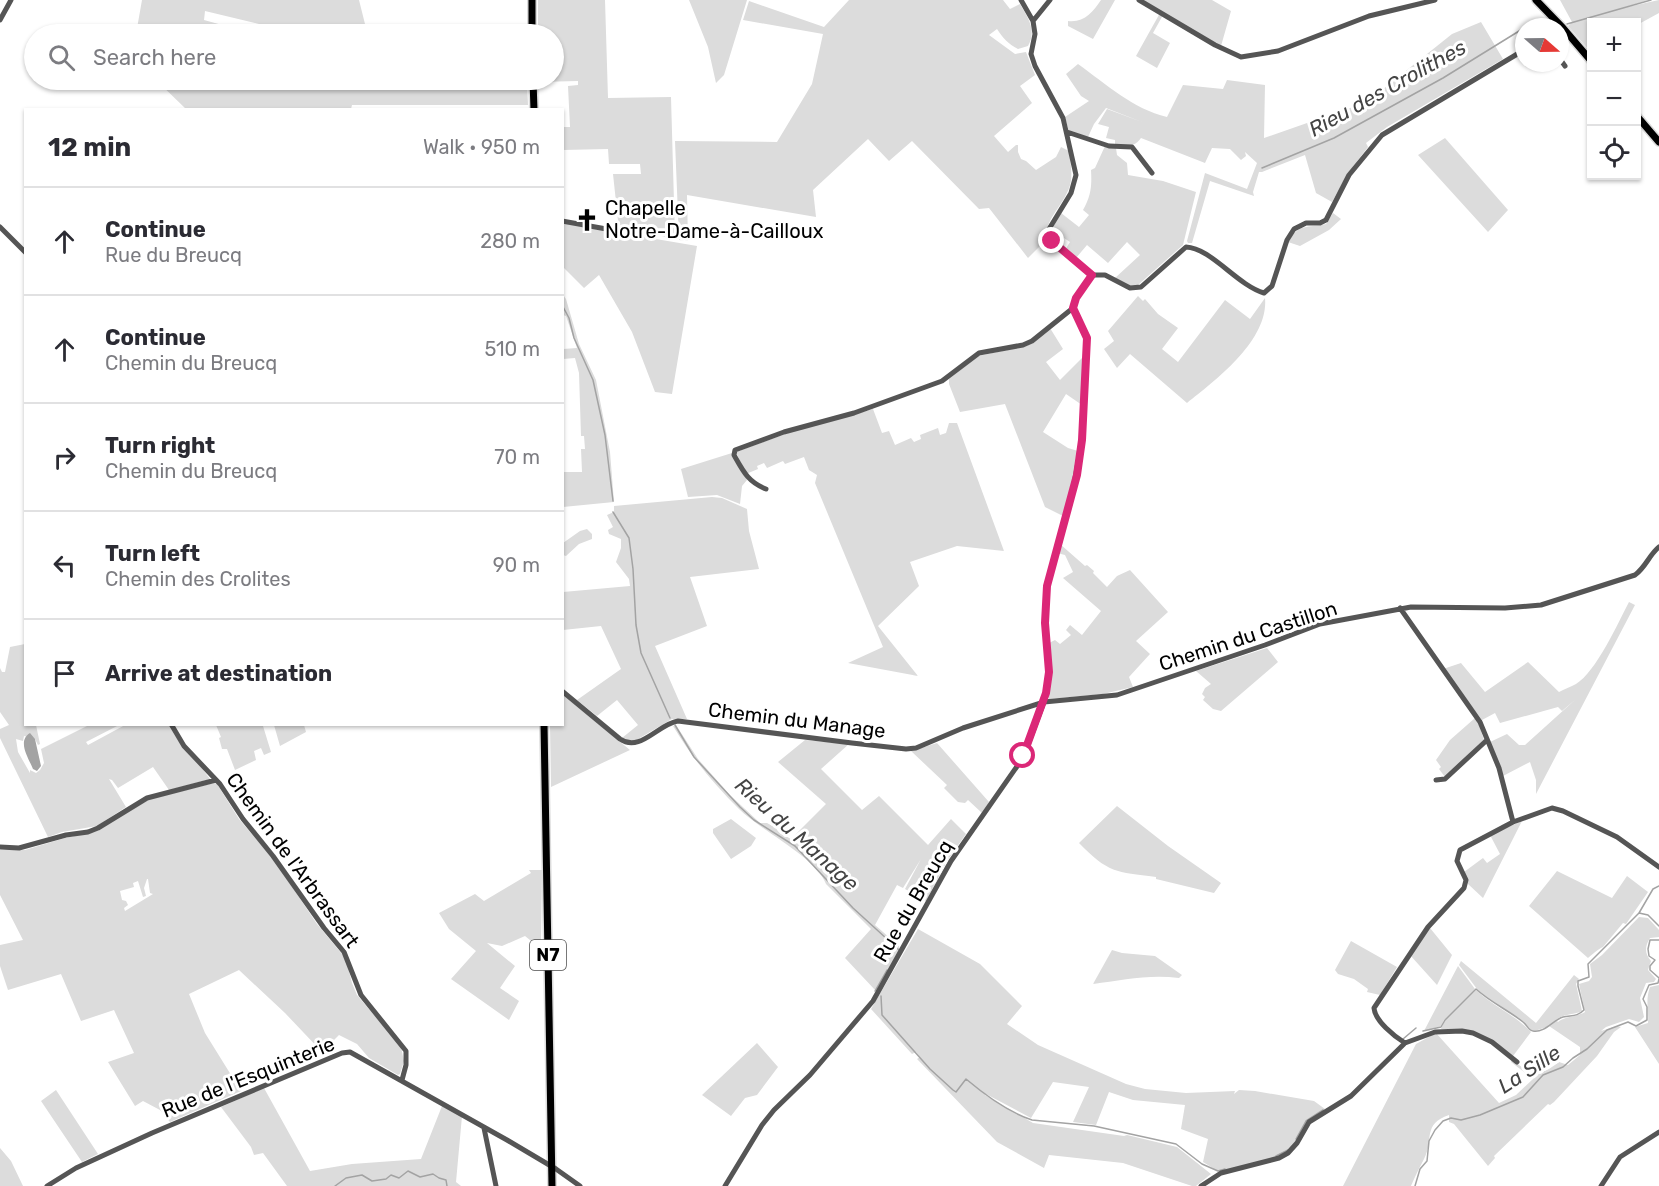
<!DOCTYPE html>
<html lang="en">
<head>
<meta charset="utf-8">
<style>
  body { margin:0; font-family:Rubik,sans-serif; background:#f2f2f3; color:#2b2b33 }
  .controls { position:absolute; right:18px; top:18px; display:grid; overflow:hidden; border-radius:0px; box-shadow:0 2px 4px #0004 }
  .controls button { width:54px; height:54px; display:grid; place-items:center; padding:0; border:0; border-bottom:2px solid #e1e1e2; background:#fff; color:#2b2b33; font:30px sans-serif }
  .compass { position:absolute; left:1515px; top:18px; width:54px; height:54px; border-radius:50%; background:#fff; box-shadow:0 2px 4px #0004; rotate:110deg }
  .stop { position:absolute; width:18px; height:18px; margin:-14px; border:4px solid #db2777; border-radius:50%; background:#fff }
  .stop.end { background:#db2777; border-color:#fff; box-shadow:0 2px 6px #0008 }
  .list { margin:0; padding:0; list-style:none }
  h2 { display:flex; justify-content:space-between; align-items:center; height:78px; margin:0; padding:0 24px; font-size:26px }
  h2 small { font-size:20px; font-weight:400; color:#7c7c81 }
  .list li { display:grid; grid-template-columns:39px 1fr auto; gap:18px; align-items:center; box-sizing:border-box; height:108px; padding:0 24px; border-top:2px solid #e1e1e2 }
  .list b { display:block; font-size:22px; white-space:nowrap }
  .list p { margin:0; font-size:20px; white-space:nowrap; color:#7c7c81 }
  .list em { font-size:20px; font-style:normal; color:#7c7c81 }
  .icon { flex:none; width:33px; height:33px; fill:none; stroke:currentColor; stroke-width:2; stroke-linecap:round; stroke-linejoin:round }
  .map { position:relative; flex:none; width:1659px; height:1186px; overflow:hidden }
  .search { position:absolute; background:#fff; box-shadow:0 2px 4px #0004; left:24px; top:24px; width:540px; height:66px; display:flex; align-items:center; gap:15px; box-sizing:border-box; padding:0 21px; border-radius:33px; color:#7c7c81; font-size:22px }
  .panel { position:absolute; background:#fff; box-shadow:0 2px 4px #0004; left:24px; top:108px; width:540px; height:618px; border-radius:0px }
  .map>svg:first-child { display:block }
</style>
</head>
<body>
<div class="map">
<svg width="1659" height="1186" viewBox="0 0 1659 1186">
  <rect width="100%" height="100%" fill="#fff"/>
  <path fill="#dcdcdc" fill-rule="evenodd" d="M142,0H359L367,32L366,34H331L330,27L317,26L312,34H300L205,11L204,20L255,34H136Z
    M538,0H605L608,98L671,97L675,238L619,230L613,174H641L640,164H609L608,149L563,150V127H570L568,86L578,85V81L538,82V80H554V34H538Z
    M689,0H747L724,75L716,83L708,47Z
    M849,0H1003L1010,9L1020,4C1028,18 1037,30 1028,46L1018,49C1008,44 1003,38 997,29L989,35L1015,54L1026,52L1035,75L1020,86L1032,103L994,136L1008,152L1016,145H1018V152L1021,159L1026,161L1036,170L1056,157L1061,147L1069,151C1074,184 1072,187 1054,214C1049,221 1047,229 1043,236L1047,239L1028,258L989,208L979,209L912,141L889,161L868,139L813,190L816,217L687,195L688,241L679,240L675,141L777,142L812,84L823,34L743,20L749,1L824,27Z
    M1101,0H1115L1093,39L1068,26V21C1084,23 1093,12 1101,0Z
    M1142,0H1212L1231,11L1221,46Z
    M1560,0H1648L1623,8L1659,0V13L1637,25L1636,22H1592L1591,49L1589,50L1568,26L1572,22Z
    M1160,13L1163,15L1153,33L1170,43L1157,68L1136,56Z
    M1481,22L1503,59L1387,127L1366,143L1368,147L1348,173L1332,202L1316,193L1305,155L1262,172H1259L1253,192L1254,196L1210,181L1192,243H1188L1187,241L1205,173L1247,189L1257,163L1245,152L1246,156L1241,160L1230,149L1212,148L1205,163L1141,138C1135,147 1125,147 1115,146V140L1106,138L1109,127L1098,124L1107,109L1142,122L1106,108L1094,124L1088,137L1069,132L1065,117L1089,101L1081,96L1066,74L1078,64C1106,84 1133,109 1167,117L1183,85L1223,89L1227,80L1265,85L1264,138L1367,102L1452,34Z
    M156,80H314V87L326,80H527L528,105H352L351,109H186Z
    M1445,138L1508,210L1488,232L1418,155Z
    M1105,146L1116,148L1117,155L1127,163L1128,175L1163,181L1196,192L1183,245L1138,285L1130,286L1115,278L1140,255L1127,242L1108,263L1087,245L1076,258L1065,250L1070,242L1064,238L1059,244C1047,234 1054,224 1061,213L1079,227L1089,215L1083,210C1091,196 1092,186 1091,170L1095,168Z
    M1333,213L1341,219L1329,230L1300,246L1288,242C1300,222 1306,229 1326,224Z
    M562,223L697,246L672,394L655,392L632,332L599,275L584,288L563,267Z
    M563,295L566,299L579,344L596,380L610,452L614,502L563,507V472H582L581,449H585L584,436H581L579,373L575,358L563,359V349L577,348L566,316L563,315Z
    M1138,296L1143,301L1145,299L1158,314L1178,328L1162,349L1178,362L1225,300L1250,319L1265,298C1269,340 1216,380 1187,403L1130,354L1117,368L1104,349L1114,341L1108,331Z
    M1050,328L1063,349L1046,362L1060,380L1085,355L1082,405L1066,394L1043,432L1068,448L1078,451L1069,497L1063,516L1045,507L1005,404L960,412L949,384V379L978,356L1027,346Z
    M873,409L882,433L889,431L895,445L911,438L914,442L921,439L920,435L938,428L940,435L946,433L949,423H957L1004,551L957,546L910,562L919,586L878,626L918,676L848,663L883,647L815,483L817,475L809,470L804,457L785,464L783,461L767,468L764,463L757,466L758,469L746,474L736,452L794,431Z
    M732,453L747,480L742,486L740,504L717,495L688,497L681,469Z
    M712,497L722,498L747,509L749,531L759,569L690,577L707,626L655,646L687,719H672L633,742L622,738L638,725L617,700L597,716L577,700L621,669L601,626L563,630V592L630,586L629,579L616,562L621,548V539L609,534L608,530L613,527L607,515L614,512V506Z
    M587,529L592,534V539L579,544L566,556L563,555V543L580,531Z
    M1060,544L1085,566L1087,565L1094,571L1093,573L1107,587L1117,576L1130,570L1168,612L1136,641L1150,654L1129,677L1133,687L1103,694L1049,699L1048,696L1051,674L1049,643L1055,640L1060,644L1071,635L1066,630L1070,625L1082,635L1101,611L1063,578L1073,572L1065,555L1057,553Z
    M1629,602L1635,605L1536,794V780L1530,762L1503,776L1490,742L1507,734L1519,745H1525L1576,699L1562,711L1558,707L1500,723L1495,713L1482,720L1443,669L1461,663L1485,692L1528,662L1559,692C1564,689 1571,687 1576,684C1596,672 1618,623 1629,602Z
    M25,644L26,724L36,725L40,744L38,745L35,739L24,736L23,741L16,739L18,752L30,773V770L36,773L40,770L44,763L41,749L89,725H119L86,742L88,745L125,725L169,724L210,779L169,790L153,767L118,788L112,780L109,779L126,807L97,826L62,832L48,837L0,738V729L9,725L0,712V668L2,672H5L10,647Z
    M1267,648L1278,662L1221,711L1213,709L1203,700L1205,697L1202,694L1205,688L1211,684L1196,671Z
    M563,695L630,750L551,787L550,725L562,724Z
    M1475,718L1479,725L1484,740L1445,777L1439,769L1441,767L1436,760L1450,740Z
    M216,725H269L263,726L271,752L264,755L261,748L254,751L256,760L235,770L227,749H222L219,738L221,737Z
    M274,725H304L306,732L280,746Z
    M676,725L698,759L730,795L760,823H767L776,828C779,835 785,835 791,839L826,804L778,762L805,740L849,744L821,769L862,810L879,796L928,845L951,819L966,834L947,861L926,901L905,889L921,859L903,888L897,885L875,925L899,946L900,951L876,991L845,958L871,929L826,884C816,857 761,831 739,809C712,782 693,759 673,726Z
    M937,743L989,802L982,813L968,800L965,803L958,802L944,788L947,785L911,751Z
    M214,783L217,784L239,819L274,860L317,924L342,954L347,963L352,983L357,995L401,1047L404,1061L400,1074L398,1075L369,1058L357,1044L339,1035L322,1052L285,1013L239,970L189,994L205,1033L241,1091L170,1122L160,1110L143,1101L135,1106L108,1062L134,1053L114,1010L81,1021L61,974L8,990L0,966V945L23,940L0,895V850H25L65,838L94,832L150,799ZM147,879H148L150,893L153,894L125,911L124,908L128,905L126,901L122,900L120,891L134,887L133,883L138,881L143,897L146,896L144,888Z
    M1117,806L1168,846L1221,883L1214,893L1156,879V877C1116,872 1108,873 1079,843Z
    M731,819L756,838L751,846L731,859L713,833V829Z
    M1522,821L1483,898L1468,884L1464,872L1483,858L1487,863L1500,854L1490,835Z
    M529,870H542L541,949L525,936L502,946L487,943L515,966L500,988L519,1001L509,1020L451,979L476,951L449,929L439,913L475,894L484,901L531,873Z
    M1557,871L1612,898L1627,876L1648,892L1626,924L1623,923L1603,947C1601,947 1590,956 1588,958L1529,906Z
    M1639,917L1648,918L1659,930V937L1650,938C1645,946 1644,953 1651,961L1648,970L1656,979L1654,982L1646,983L1640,998L1644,1017L1639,1022L1629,1019L1606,1027L1601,1031L1617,1026L1621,1027L1614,1032L1597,1056L1554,1102L1550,1105L1548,1104L1494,1156L1495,1158L1488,1166L1454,1124L1449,1122V1115C1422,1124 1434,1140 1424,1159C1419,1169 1415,1176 1411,1186H1343L1416,1044L1436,1033L1499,1103L1516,1095L1533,1079L1511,1062L1512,1059C1530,1076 1540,1077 1559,1062L1568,1065L1580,1055V1047L1549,1026L1535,1031L1531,1030L1522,1021L1488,999L1477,989L1459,965L1461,961L1536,1023L1574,975L1579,979L1576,984L1582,1011C1574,1015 1562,1014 1556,1020L1558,1022C1565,1016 1577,1017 1585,1012L1579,984L1589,981L1592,977L1590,964L1602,955Z
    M1430,928L1452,955L1437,985L1410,955Z
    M918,929L980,964L1022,1006L1007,1024L1038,1045L1126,1084L1145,1089L1186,1093L1235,1091L1234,1094L1239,1090L1255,1091L1314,1101L1325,1109L1314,1117L1288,1153L1221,1173L1203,1162L1208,1139L1181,1129L1185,1105L1133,1100L1109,1092L1096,1125L1073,1122L1089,1087L1053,1082L1031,1118L986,1094L985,1095L1033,1123L1124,1136L1127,1135L1177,1147L1211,1174L1196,1186H1192L1123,1163L1049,1155L1044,1168L997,1142L917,1059L920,1057L916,1052L912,1054L871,1009Z
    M1351,941L1397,967L1380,995L1367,992L1368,989L1354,979L1338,974L1335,970Z
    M1112,950L1122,953L1155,956L1182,975L1179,978C1150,974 1122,980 1093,984Z
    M1458,966L1475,989L1444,1020L1441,1026L1424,1031Z
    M1659,985V1064L1635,1027L1648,1023C1649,1009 1645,1001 1650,987Z
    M1476,990C1493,1006 1515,1015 1531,1032L1513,1056C1487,1036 1474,1028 1441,1029L1445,1020Z
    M757,1043L778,1067L757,1095L745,1098L731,1116L702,1095Z
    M264,1088L310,1171L352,1164L421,1159L442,1106L462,1116L456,1182L461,1186H287L263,1153L254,1155L251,1147L221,1107Z
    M56,1090L98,1154L82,1162L41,1101Z
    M0,1148L11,1161L23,1186H0Z"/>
  <path fill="#a3a3a3" d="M30,733L35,739L41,766L37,771L33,769C28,757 17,741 30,733Z"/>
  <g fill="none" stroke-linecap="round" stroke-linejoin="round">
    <path stroke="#a3a3a3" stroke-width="1.5" d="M1567,24L1651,0
      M1525,27L1555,26
      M1262,168L1334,138L1443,78L1524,28
      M562,305L569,318L574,338L593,380L605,435L613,501
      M613,512L629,538L633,569L636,625L641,653L670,718
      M675,725L694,757L740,807L754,820L795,846L853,908L899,950
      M1659,886L1653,889L1639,913L1648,915L1659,926
      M1659,940H1650L1648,949L1649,956L1655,960L1650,966V970L1659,978
      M875,991L887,970
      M881,996L882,1015L930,1069L953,1090L956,1092L966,1079C985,1095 1008,1112 1032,1120L1094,1126L1176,1144L1202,1164L1218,1171L1225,1169
      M1423,1031L1441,1027L1445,1020L1476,989C1490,1002 1508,1010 1523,1022C1527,1025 1529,1031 1533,1031C1545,1033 1553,1020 1563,1017C1572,1015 1577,1017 1584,1010L1578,986V981L1589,977L1588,964L1639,913
      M1403,1039L1416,1028
      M1296,1139L1306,1121L1323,1110
      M1276,1156L1288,1150
      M335,1186L346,1178L362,1175L372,1181L386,1179L391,1175L399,1178L408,1171L420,1177L433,1174L439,1178L446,1180L447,1186
      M1415,1186L1420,1169L1427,1161L1429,1141L1435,1130L1443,1121L1451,1118L1461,1120L1480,1115L1523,1097L1543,1075L1563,1067L1573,1058L1587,1049L1607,1030L1628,1022L1636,1026L1647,1020V1007L1643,999L1649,985L1658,983L1659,979"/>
    <g stroke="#dbdbdb" stroke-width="10">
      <path id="major" d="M532,0V34
        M1536,0L1563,28L1592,62
        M533,80L534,110
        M1636,115L1659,142
        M544,724L552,1186"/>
    </g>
    <path stroke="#555" stroke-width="5" d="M1021,0L1033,21L1035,34L1031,54L1035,66L1063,118L1076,175L1071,193L1049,229L1052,241L1092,275H1105L1130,288L1141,287L1186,247C1211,248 1237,285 1264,293L1272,286L1287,240L1294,229L1306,223H1320L1326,220L1349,175L1382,135L1524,50
      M1139,0L1215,45L1241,57L1278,51L1369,16L1435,0
      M0,20L11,0
      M1033,21L1050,0
      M1560,59L1565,66
      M1067,132L1109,146L1132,147L1152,173
      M562,221L612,230
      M0,227L26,253
      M766,489C748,482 743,471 734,455L735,450L784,432L854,413L942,381L979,353L1023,345L1032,341L1073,308
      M1400,608L1480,722L1499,768L1513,822
      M562,691L620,739C640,753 658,724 678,721L852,743L906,749L916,748L963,728L1044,702L1117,695L1265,645L1320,624L1411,607L1505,608L1541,605L1635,575C1646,567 1649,555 1659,547
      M171,724L184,746L220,784L243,819L273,856L324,928L344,952L361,995L406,1051V1065L402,1080
      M1436,780L1445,779L1487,740
      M0,847L19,848L66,835L88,832L98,828L147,798L216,780
      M1405,1043C1394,1036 1375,1021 1374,1008L1428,927L1464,888L1466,880L1457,861L1460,850L1513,822L1552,808L1563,811L1617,837L1659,867
      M484,1128L496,1186
      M47,1186L76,1168L152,1133L342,1053L350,1052L507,1140L556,1169L580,1186
      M725,1186L762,1125L774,1110L810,1075L873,1001L951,861L1018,765L1028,745L1044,702L1048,685V664L1045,623L1047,586L1072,495L1082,440L1087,338L1073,308L1076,298L1092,275
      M1201,1186L1221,1173L1279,1158L1288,1153L1297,1143L1309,1122L1351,1096L1405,1043L1435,1032L1462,1031L1473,1033L1492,1042L1517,1062
      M1601,1186L1620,1157L1659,1132"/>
    <use href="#major" stroke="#000" stroke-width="7"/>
  </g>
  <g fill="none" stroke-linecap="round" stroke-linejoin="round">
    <path stroke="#db2777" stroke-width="8" d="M1023,756L1046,693L1049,672L1045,623L1047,586L1077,475L1082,440L1087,338L1073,308L1076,298L1092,275L1052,241"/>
  </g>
  <defs>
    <g id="church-bare" transform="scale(1.8)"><path d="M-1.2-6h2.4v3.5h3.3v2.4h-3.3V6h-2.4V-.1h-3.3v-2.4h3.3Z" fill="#000" stroke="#fff" stroke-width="2.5" paint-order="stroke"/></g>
  </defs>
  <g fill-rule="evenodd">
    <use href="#church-bare" x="587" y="220"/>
  </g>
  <g text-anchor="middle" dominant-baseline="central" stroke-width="6" stroke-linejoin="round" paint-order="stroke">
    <rect fill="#fff" stroke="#4c4c4c" stroke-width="1.5" x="530" y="940" width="36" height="30" rx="4.5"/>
    <g font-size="18" font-weight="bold" fill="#000">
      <text x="548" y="955">N7</text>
    </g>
    <g font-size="20" fill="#000" stroke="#fff" text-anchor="start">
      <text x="605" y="208">Chapelle<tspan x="605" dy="23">Notre-Dame-à-Cailloux</tspan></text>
    </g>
    <g font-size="20" fill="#000" stroke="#fff">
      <text transform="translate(1248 636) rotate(-18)">Chemin du Castillon</text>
      <text transform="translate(797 720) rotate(7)">Chemin du Manage</text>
      <text transform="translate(293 860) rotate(54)">Chemin de l'Arbrassart</text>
      <text transform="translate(913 901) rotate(-60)">Rue du Breucq</text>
      <text transform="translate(248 1077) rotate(-22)">Rue de l'Esquinterie</text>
    </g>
    <g font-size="21" font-style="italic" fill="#444" stroke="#fff">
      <text transform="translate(1387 88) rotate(-29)">Rieu des Crolithes</text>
      <text transform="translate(797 834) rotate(42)">Rieu du Manage</text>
      <text transform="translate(1529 1069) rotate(-33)">La Sille</text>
    </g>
  </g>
</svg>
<div class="controls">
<button>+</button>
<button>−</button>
<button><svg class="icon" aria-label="locate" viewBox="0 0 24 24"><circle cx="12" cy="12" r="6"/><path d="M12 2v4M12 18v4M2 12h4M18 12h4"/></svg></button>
</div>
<svg class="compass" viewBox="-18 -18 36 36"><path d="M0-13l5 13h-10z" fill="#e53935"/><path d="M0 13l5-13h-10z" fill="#7c7c81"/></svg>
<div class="stop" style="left:1023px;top:756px"></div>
<div class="stop end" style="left:1052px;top:241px"></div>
<div class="search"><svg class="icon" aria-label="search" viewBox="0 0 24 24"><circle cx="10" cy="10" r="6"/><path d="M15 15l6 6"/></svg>Search here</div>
<section class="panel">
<h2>12 min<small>Walk · 950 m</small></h2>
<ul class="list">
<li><svg class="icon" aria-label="ahead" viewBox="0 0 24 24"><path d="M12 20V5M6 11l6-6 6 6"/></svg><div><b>Continue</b><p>Rue du Breucq</p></div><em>280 m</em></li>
<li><svg class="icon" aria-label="ahead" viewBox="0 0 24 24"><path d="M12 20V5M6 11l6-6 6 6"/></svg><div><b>Continue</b><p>Chemin du Breucq</p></div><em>510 m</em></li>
<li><svg class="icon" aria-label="right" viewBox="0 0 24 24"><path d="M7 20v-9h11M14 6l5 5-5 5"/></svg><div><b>Turn right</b><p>Chemin du Breucq</p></div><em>70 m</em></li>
<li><svg class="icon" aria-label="left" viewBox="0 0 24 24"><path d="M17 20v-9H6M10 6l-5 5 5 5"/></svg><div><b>Turn left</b><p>Chemin des Crolites</p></div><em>90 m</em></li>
<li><svg class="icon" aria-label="arrive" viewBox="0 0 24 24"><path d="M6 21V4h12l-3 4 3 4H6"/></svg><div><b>Arrive at destination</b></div></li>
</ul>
</section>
</div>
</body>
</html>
